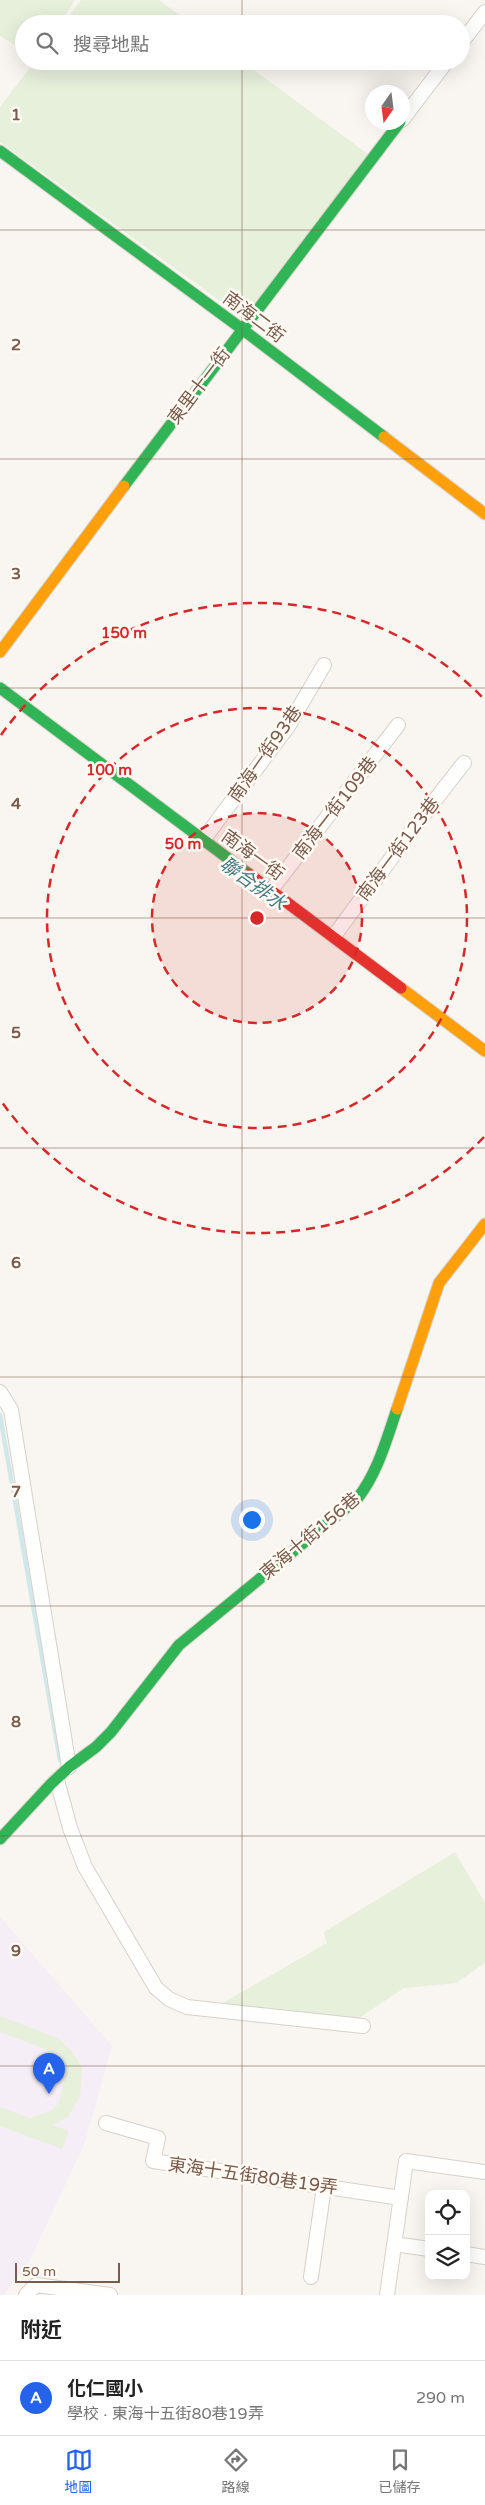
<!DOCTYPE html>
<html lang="zh-TW">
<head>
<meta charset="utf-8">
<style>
  body { margin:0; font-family:"Varela Round","Noto Sans TC",sans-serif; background:#f2f2f2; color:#222 }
  .controls { position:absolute; right:15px; bottom:15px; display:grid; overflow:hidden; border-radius:10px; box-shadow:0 5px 20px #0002 }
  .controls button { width:45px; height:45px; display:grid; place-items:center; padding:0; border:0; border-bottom:1px solid #e0e0e0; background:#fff; color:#222; font:25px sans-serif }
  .compass { position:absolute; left:365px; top:85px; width:45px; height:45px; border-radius:50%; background:#fff; box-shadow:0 5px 20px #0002; rotate:194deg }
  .scale { position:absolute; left:15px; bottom:12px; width:105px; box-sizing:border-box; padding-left:5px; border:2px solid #7a5c4d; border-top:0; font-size:14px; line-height:18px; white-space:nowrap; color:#7a5c4d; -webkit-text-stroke:4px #fffaf3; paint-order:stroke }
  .you { position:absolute; left:251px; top:1519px; width:18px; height:18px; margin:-12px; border:4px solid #fff; border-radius:50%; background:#1a73e8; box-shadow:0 0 0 8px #1a73e833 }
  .badge { display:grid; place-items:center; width:32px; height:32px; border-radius:50%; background:#2563eb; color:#fff; font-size:16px; font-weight:700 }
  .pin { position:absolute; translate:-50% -41px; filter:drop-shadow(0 1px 2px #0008) }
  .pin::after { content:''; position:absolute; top:26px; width:18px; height:15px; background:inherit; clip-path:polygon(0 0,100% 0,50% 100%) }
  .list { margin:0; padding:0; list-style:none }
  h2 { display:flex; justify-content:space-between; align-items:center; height:65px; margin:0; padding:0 20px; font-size:21px }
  h2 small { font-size:16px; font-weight:400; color:#767676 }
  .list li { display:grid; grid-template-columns:32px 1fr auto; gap:15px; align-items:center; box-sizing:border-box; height:75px; padding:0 20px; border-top:1px solid #e0e0e0 }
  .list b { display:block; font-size:19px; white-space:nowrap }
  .list p { margin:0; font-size:16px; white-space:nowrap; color:#767676 }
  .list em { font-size:16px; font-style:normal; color:#767676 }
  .icon { flex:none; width:28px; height:28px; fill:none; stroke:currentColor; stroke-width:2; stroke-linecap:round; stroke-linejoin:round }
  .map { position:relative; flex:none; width:485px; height:2295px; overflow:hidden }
  .search { position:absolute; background:#fff; box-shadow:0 5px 20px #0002; left:15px; right:15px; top:15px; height:55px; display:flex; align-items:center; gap:12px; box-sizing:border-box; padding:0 18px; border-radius:28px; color:#767676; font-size:19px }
  .sheet { height:140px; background:#fff }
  nav { display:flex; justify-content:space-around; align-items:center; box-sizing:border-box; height:70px; border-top:1px solid #e0e0e0; background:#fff; font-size:14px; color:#767676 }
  nav a { display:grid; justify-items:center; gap:2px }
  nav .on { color:#2563eb }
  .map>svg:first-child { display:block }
</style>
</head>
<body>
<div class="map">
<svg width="485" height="2295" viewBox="0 0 485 2295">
  <rect width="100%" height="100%" fill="#f9f5f0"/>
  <path fill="#f6eef6" d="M0,1917L112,2046L85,2142L30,2260L4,2295H0Z"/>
  <path fill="#e7f0db" d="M0,0H75L60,24H24V50L0,36Z
    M81,0H159L191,24H63Z
    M35,61H242L369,155L252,324L0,142V107Z
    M455,1852L485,1903V1963L456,1983L404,1988L356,2020L221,2004L327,1943L324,1932Z
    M0,2016L58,2038L73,2052L82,2068L80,2097L68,2117L53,2125L69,2131L62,2149L0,2126V2107L30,2118L51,2111L59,2103L66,2073L63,2065L45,2049L0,2032Z"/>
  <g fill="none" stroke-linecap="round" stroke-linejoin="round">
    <path stroke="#d0e8ea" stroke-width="4.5" d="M0,1415L60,1760"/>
    <g stroke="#d7d1cb" stroke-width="16">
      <path id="street" d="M461,43L485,12
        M402,120L447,61
        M203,840L289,725L324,665
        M271,890L398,725
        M334,936C377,878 419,819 464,763
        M0,1392L11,1410L69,1767
        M57,1780L70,1828L85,1867L156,1988L169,1999L187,2007L363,2026
        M106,2123L158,2138L153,2161L401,2198
        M394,2244L429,2249
        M466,2254L485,2257
        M311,2277L324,2187
        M26,2295L36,2285L110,2295
        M387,2295L406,2161L485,2172"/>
    </g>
    <g stroke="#d9d2cb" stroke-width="13">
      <path id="fast" d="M0,151L242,329L384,437
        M124,486L400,122
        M0,688L249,874
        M0,1839L51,1784L69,1767L96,1747L111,1732L179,1645L357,1499C378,1472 386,1441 397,1409"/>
    </g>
    <g stroke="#d9d2cb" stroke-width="13">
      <path id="slow" d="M384,437L485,514
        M0,652L124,486
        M401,988L485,1051
        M397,1409L439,1283L485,1224"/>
    </g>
    <g stroke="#d9d2cb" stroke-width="13">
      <path id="jam" d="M249,874L401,988"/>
    </g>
    <use href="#street" stroke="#fefefd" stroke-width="14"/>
    <use href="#fast" stroke="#30b455" stroke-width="11"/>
    <use href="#slow" stroke="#ff9f0a" stroke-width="11"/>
    <use href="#jam" stroke="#e5322d" stroke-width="11"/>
  </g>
  <path fill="none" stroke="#7a5c4d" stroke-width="1" stroke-opacity="0.55" d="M242,0V24M242,61V2295M0,230H485M0,459H485M0,688H485M0,918H485M0,1148H485M0,1377H485M0,1606H485M0,1836H485M0,2066H485"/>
  <circle cx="257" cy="918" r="105" fill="#d62828" fill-opacity=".12"/>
  <g fill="none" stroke="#d62828" stroke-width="2.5" stroke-dasharray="9 6">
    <circle cx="257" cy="918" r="105"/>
    <circle cx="257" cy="918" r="210"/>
    <path d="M484 1137A315 315 0 0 1 1 1101M1 735A315 315 0 0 1 484 699"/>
  </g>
  <g text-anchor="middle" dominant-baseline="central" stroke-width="5" stroke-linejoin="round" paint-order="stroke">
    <g font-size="18" fill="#7a5c4d" stroke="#fffaf3">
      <text transform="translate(254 317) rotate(37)">南海二街</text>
      <text transform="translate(199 386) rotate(-53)">東里十一街</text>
      <text transform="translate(265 754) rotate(-55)">南海一街93巷</text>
      <text transform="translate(335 808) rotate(-52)">南海一街109巷</text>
      <text transform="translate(398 849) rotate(-53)">南海一街123巷</text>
      <text transform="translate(253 855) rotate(36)">南海一街</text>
      <text transform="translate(310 1536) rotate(-40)">東海十街156巷</text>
      <text transform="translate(253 2176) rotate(8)">東海十五街80巷19弄</text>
    </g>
    <g font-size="19" font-style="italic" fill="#437c86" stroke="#fffaf3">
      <text transform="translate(253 884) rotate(36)">聯合排水</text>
    </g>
  </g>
  <g font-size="16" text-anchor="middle" font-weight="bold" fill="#7a5c4d" stroke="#fffaf3" stroke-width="5" stroke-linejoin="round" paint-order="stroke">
    <text x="16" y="120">1</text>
    <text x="16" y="350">2</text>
    <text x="16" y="579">3</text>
    <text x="16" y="809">4</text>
    <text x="16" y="1038">5</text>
    <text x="16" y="1268">6</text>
    <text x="16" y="1497">7</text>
    <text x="16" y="1727">8</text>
    <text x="16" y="1956">9</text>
  </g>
  <circle cx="257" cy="918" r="8" fill="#d62828" stroke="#fffaf3" stroke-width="2.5"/>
  <g font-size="15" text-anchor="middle" font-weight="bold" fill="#d62828" stroke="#fffaf3" stroke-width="5" stroke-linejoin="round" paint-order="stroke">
    <text x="124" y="638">150 m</text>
    <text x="109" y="775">100 m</text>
    <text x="183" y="849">50 m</text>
  </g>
</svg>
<div class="controls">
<button><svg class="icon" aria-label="locate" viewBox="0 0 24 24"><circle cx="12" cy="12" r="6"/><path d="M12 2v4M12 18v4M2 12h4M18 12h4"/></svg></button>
<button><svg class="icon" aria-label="layers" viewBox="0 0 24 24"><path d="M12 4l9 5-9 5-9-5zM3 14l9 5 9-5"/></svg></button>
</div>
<svg class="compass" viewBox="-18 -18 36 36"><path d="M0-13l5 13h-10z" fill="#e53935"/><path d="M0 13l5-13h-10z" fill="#767676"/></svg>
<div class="scale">50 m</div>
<div class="you"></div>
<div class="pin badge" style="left:49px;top:2094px">A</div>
<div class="search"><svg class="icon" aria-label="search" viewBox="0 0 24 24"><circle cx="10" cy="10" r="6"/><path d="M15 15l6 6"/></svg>搜尋地點</div>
</div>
<section class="sheet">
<h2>附近<small></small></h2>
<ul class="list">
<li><span class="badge">A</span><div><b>化仁國小</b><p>學校 · 東海十五街80巷19弄</p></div><em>290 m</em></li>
</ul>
</section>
<nav>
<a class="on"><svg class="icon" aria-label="map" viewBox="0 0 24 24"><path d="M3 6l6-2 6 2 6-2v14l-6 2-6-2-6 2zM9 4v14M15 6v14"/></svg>地圖</a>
<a><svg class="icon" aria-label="directions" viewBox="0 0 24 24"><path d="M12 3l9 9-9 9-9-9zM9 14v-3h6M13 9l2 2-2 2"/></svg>路線</a>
<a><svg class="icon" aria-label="saved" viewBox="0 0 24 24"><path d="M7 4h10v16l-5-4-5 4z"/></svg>已儲存</a>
</nav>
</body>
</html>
